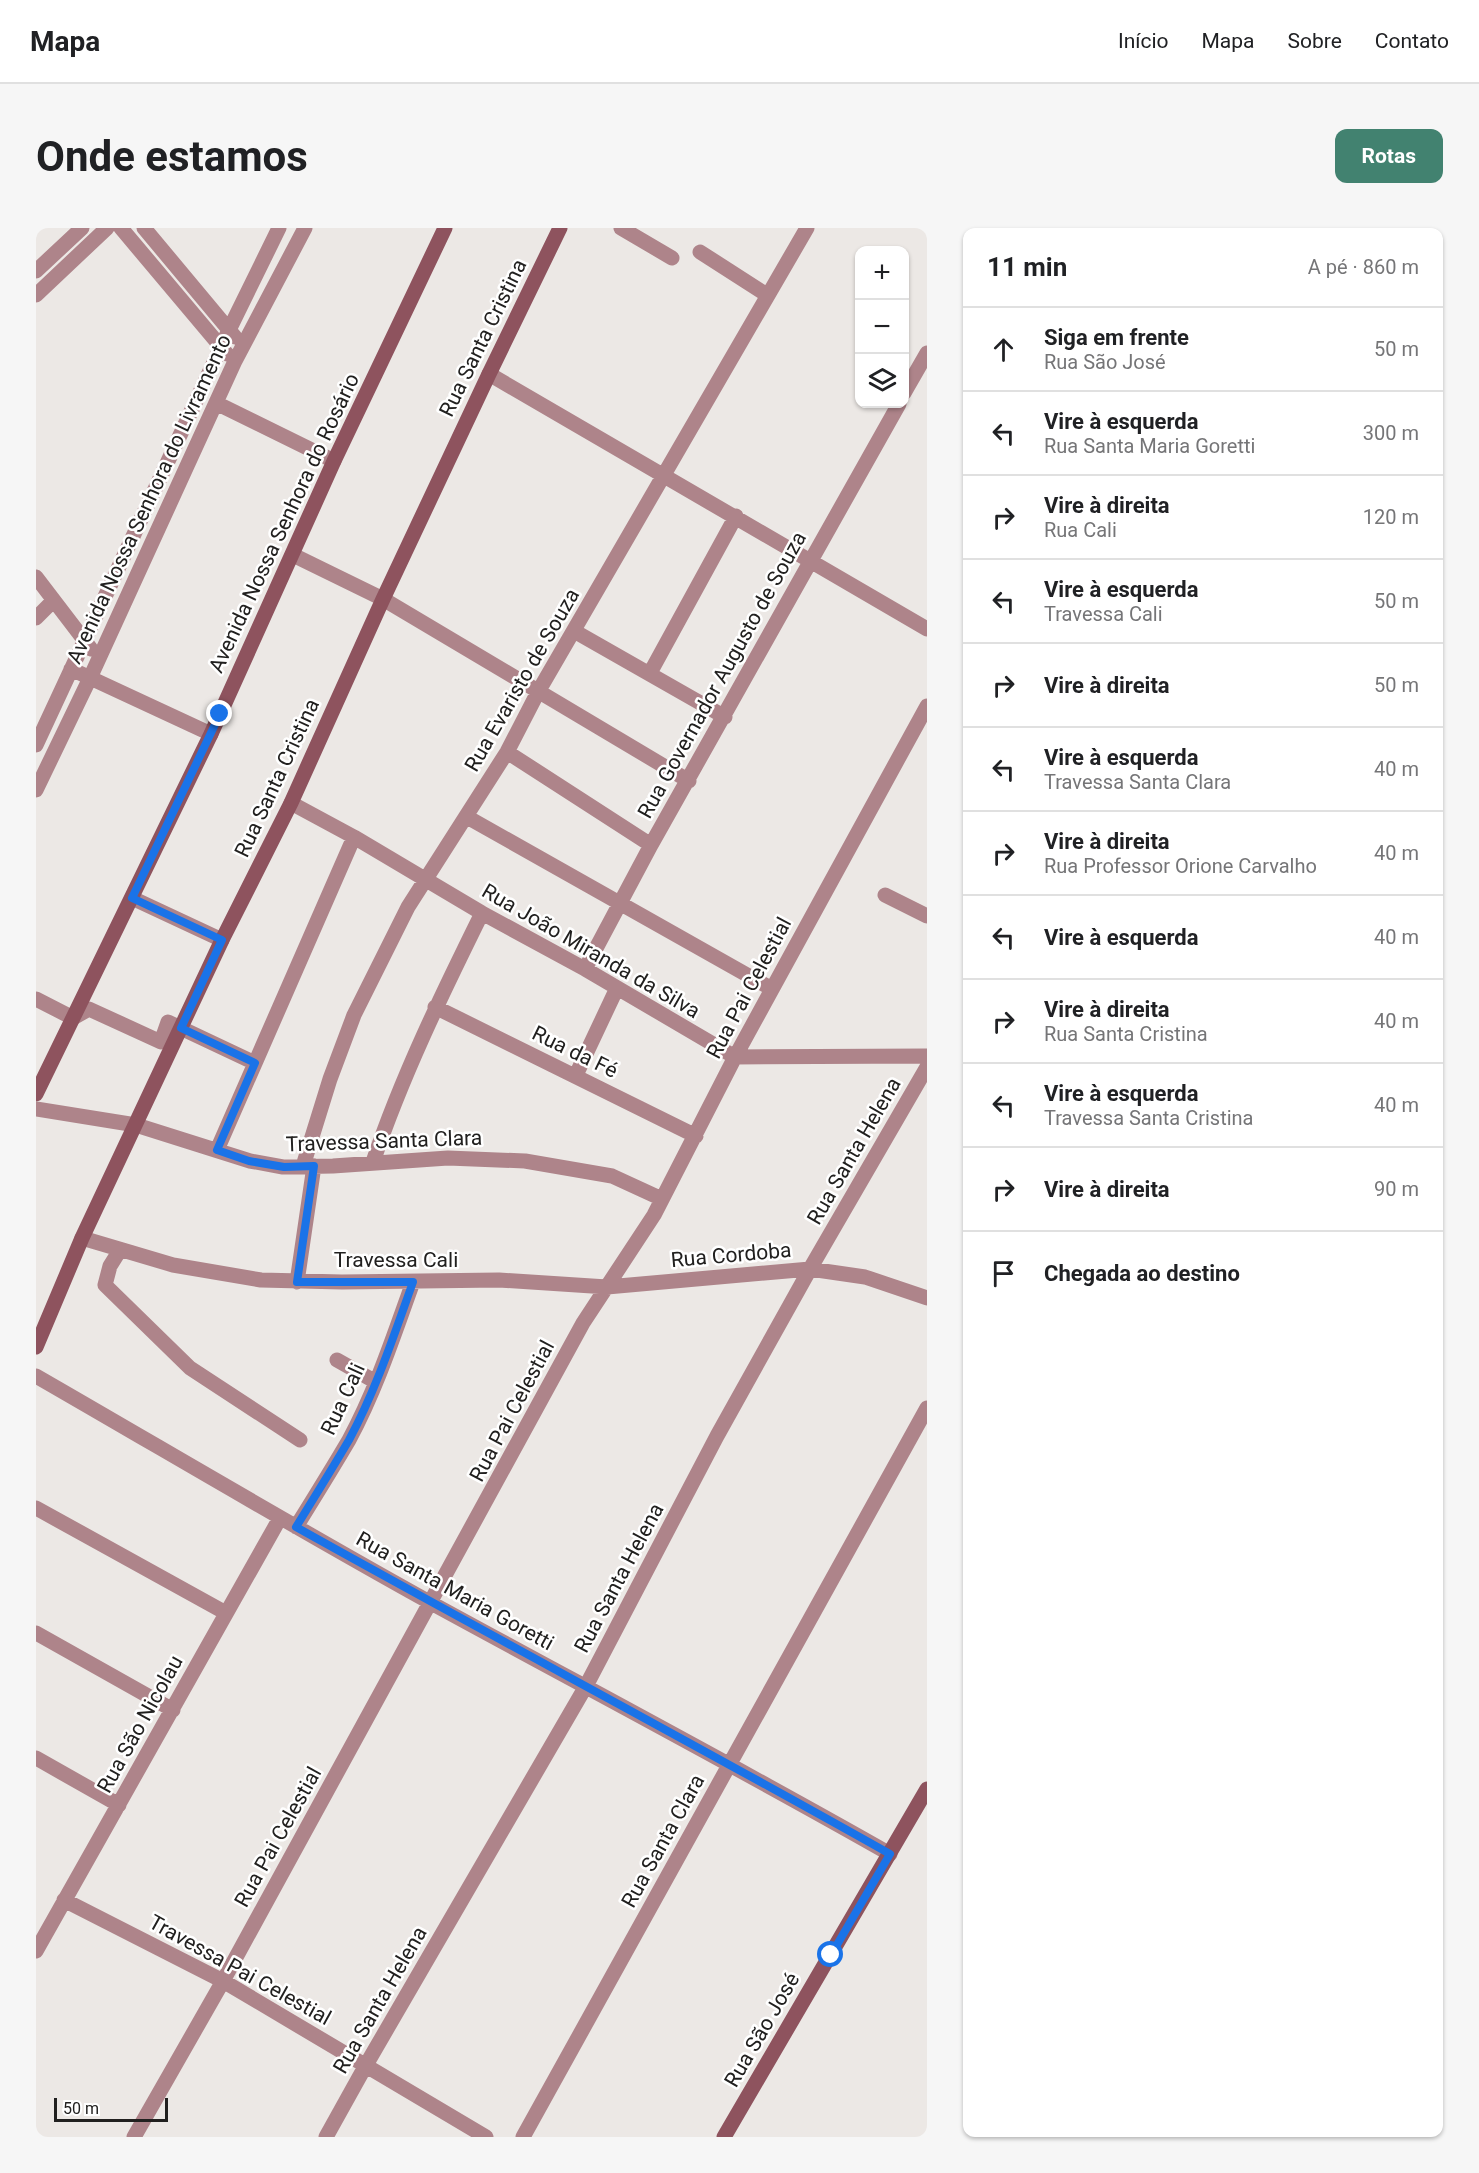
<!DOCTYPE html>
<html lang="pt">
<head>
<meta charset="utf-8">
<style>
  body { margin:0; font-family:Roboto,sans-serif; background:#f6f6f6; color:#202124 }
  .controls { position:absolute; right:18px; top:18px; display:grid; overflow:hidden; border-radius:12px; box-shadow:0 2px 4px #0004 }
  .controls button { width:54px; height:54px; display:grid; place-items:center; padding:0; border:0; border-bottom:2px solid #e0e0e0; background:#fff; color:#202124; font:30px sans-serif }
  .scale { position:absolute; left:18px; bottom:15px; width:114px; box-sizing:border-box; padding-left:6px; border:3px solid #21201f; border-top:0; font-size:16px; line-height:21px; white-space:nowrap; color:#21201f; -webkit-text-stroke:4px #fff; paint-order:stroke }
  .stop { position:absolute; width:18px; height:18px; margin:-14px; border:4px solid #1a73e8; border-radius:50%; background:#fff }
  .stop.end { background:#1a73e8; border-color:#fff; box-shadow:0 2px 6px #0008 }
  .list { margin:0; padding:0; list-style:none }
  h2 { display:flex; justify-content:space-between; align-items:center; height:78px; margin:0; padding:0 24px; font-size:26px }
  h2 small { font-size:20px; font-weight:400; color:#757577 }
  .list li { display:grid; grid-template-columns:39px 1fr auto; gap:18px; align-items:center; box-sizing:border-box; height:84px; padding:0 24px; border-top:2px solid #e0e0e0 }
  .list b { display:block; font-size:22px; white-space:nowrap }
  .list p { margin:0; font-size:20px; white-space:nowrap; color:#757577 }
  .list em { font-size:20px; font-style:normal; color:#757577 }
  .icon { flex:none; width:33px; height:33px; fill:none; stroke:currentColor; stroke-width:2; stroke-linecap:round; stroke-linejoin:round }
  .map { position:relative; flex:none; width:891px; height:1909px; overflow:hidden; border-radius:12px }
  header { display:flex; align-items:center; gap:36px; box-sizing:border-box; height:84px; padding:0 30px; background:#fff; border-bottom:2px solid #e0e0e0 }
  header strong { font-size:28px }
  nav { display:flex; gap:33px; margin-inline-start:auto; font-size:21px }
  .intro { display:flex; align-items:center; justify-content:space-between; box-sizing:border-box; height:144px; padding:0 36px }
  h1 { margin:0; font-size:42px }
  .button { padding:15px 27px; border-radius:12px; background:#428270; color:#fff; font-size:21px; font-weight:700 }
  main { display:flex; gap:36px; padding:0 36px }
  aside { flex:1; background:#fff; border-radius:12px; box-shadow:0 2px 4px #0004 }
  .map>svg:first-child { display:block }
</style>
</head>
<body>
<header>
<strong>Mapa</strong>
<nav><a>Início</a><a>Mapa</a><a>Sobre</a><a>Contato</a></nav>
</header>
<div class="intro"><h1>Onde estamos</h1><a class="button">Rotas</a></div>
<main>
<div class="map">
<svg width="891" height="1909" viewBox="0 0 891 1909">
  <rect width="100%" height="100%" fill="#ece8e5"/>
  <g fill="none" stroke-linecap="round" stroke-linejoin="round">
    <path stroke="#ae848a" stroke-width="15" d="M85,0L191,126
      M108,0L199,109
      M585,0L636,30
      M664,24L731,67
      M0,43L46,0
      M0,67L71,0
      M453,146L891,401
      M868,165L891,125
      M180,175L298,233
      M257,327L347,371L653,553
      M0,349L55,421
      M0,390L17,373
      M538,403L689,489
      M35,441L175,506
      M614,445L700,288
      M0,517L193,102L243,0
      M471,524L615,617
      M0,562L54,450L199,133L269,0
      M255,575L318,609L446,685L549,741L699,829L891,828
      M431,589L736,761
      M849,667L891,688
      M96,670L186,712
      M549,741L615,617L863,176
      M0,771L37,790L53,781L125,814L132,794L219,835
      M399,779L660,908
      M540,847L581,760
      M0,881L100,897L214,933L247,939L297,938L412,930L489,933L576,948L626,971
      M181,922L318,609
      M337,934C366,848 406,766 446,685
      M267,938L294,851L318,787L372,679L471,524L502,464L771,0
      M46,1010L137,1037L225,1052L306,1054L463,1052L571,1059L774,1041L829,1049L891,1070
      M84,1022L74,1038L69,1057L154,1140L264,1212
      M261,1054L278,938
      M301,1132L340,1154
      M0,1148C132,1224 263,1302 397,1376C549,1459 703,1540 854,1626
      M0,1280L190,1385
      M260,1299C278,1270 296,1241 313,1212C340,1162 358,1107 377,1054
      M0,1405L137,1482
      M0,1530L83,1577
      M28,1672L187,1753L450,1909
      M0,1723L244,1290
      M98,1909L187,1753L547,1095L618,987L699,829L891,478
      M290,1909L330,1837L550,1458L681,1208L774,1041L891,839
      M487,1909L891,1180"/>
    <path stroke="#8e535e" stroke-width="15" d="M0,866L175,506L298,233L409,0
      M0,1119L46,1010L186,712L255,575L347,371L453,146L524,0
      M688,1909L891,1561"/>
  </g>
  <g fill="none" stroke-linecap="round" stroke-linejoin="round">
    <path stroke="#1a73e8" stroke-width="8" d="M184,486L96,670L186,712L145,800L219,835L181,922L213,933L248,939L278,938L261,1054H377C358,1107 340,1162 313,1212C296,1241 278,1270 260,1299C457,1409 657,1515 854,1626L795,1727"/>
  </g>
  <g text-anchor="middle" dominant-baseline="central" stroke-width="5" stroke-linejoin="round" paint-order="stroke">
    <g font-size="21" fill="#21201f" stroke="#fff">
      <text transform="translate(447 110) rotate(-64)">Rua Santa Cristina</text>
      <text transform="translate(113 271) rotate(-65)">Avenida Nossa Senhora do Livramento</text>
      <text transform="translate(248 295) rotate(-65)">Avenida Nossa Senhora do Rosário</text>
      <text transform="translate(686 447) rotate(-61)">Rua Governador Augusto de Souza</text>
      <text transform="translate(486 452) rotate(-60)">Rua Evaristo de Souza</text>
      <text transform="translate(241 550) rotate(-65)">Rua Santa Cristina</text>
      <text transform="translate(555 723) rotate(30)">Rua João Miranda da Silva</text>
      <text transform="translate(713 760) rotate(-62)">Rua Pai Celestial</text>
      <text transform="translate(539 824) rotate(26)">Rua da Fé</text>
      <text transform="translate(348 913) rotate(-2)">Travessa Santa Clara</text>
      <text transform="translate(818 923) rotate(-60)">Rua Santa Helena</text>
      <text transform="translate(695 1027) rotate(-5)">Rua Cordoba</text>
      <text x="360" y="1032">Travessa Cali</text>
      <text transform="translate(307 1171) rotate(-65)">Rua Cali</text>
      <text transform="translate(476 1183) rotate(-62)">Rua Pai Celestial</text>
      <text transform="translate(583 1350) rotate(-62)">Rua Santa Helena</text>
      <text transform="translate(419 1363) rotate(29)">Rua Santa Maria Goretti</text>
      <text transform="translate(104 1496) rotate(-61)">Rua São Nicolau</text>
      <text transform="translate(242 1609) rotate(-61)">Rua Pai Celestial</text>
      <text transform="translate(627 1613) rotate(-61)">Rua Santa Clara</text>
      <text transform="translate(204 1742) rotate(29)">Travessa Pai Celestial</text>
      <text transform="translate(344 1772) rotate(-60)">Rua Santa Helena</text>
      <text transform="translate(726 1802) rotate(-60)">Rua São José</text>
    </g>
  </g>
</svg>
<div class="controls">
<button>+</button>
<button>−</button>
<button><svg class="icon" aria-label="layers" viewBox="0 0 24 24"><path d="M12 4l9 5-9 5-9-5zM3 14l9 5 9-5"/></svg></button>
</div>
<div class="scale">50 m</div>
<div class="stop" style="left:795px;top:1727px"></div>
<div class="stop end" style="left:184px;top:486px"></div>
</div>
<aside>
<h2>11 min<small>A pé · 860 m</small></h2>
<ul class="list">
<li><svg class="icon" aria-label="ahead" viewBox="0 0 24 24"><path d="M12 20V5M6 11l6-6 6 6"/></svg><div><b>Siga em frente</b><p>Rua São José</p></div><em>50 m</em></li>
<li><svg class="icon" aria-label="left" viewBox="0 0 24 24"><path d="M17 20v-9H6M10 6l-5 5 5 5"/></svg><div><b>Vire à esquerda</b><p>Rua Santa Maria Goretti</p></div><em>300 m</em></li>
<li><svg class="icon" aria-label="right" viewBox="0 0 24 24"><path d="M7 20v-9h11M14 6l5 5-5 5"/></svg><div><b>Vire à direita</b><p>Rua Cali</p></div><em>120 m</em></li>
<li><svg class="icon" aria-label="left" viewBox="0 0 24 24"><path d="M17 20v-9H6M10 6l-5 5 5 5"/></svg><div><b>Vire à esquerda</b><p>Travessa Cali</p></div><em>50 m</em></li>
<li><svg class="icon" aria-label="right" viewBox="0 0 24 24"><path d="M7 20v-9h11M14 6l5 5-5 5"/></svg><div><b>Vire à direita</b></div><em>50 m</em></li>
<li><svg class="icon" aria-label="left" viewBox="0 0 24 24"><path d="M17 20v-9H6M10 6l-5 5 5 5"/></svg><div><b>Vire à esquerda</b><p>Travessa Santa Clara</p></div><em>40 m</em></li>
<li><svg class="icon" aria-label="right" viewBox="0 0 24 24"><path d="M7 20v-9h11M14 6l5 5-5 5"/></svg><div><b>Vire à direita</b><p>Rua Professor Orione Carvalho</p></div><em>40 m</em></li>
<li><svg class="icon" aria-label="left" viewBox="0 0 24 24"><path d="M17 20v-9H6M10 6l-5 5 5 5"/></svg><div><b>Vire à esquerda</b></div><em>40 m</em></li>
<li><svg class="icon" aria-label="right" viewBox="0 0 24 24"><path d="M7 20v-9h11M14 6l5 5-5 5"/></svg><div><b>Vire à direita</b><p>Rua Santa Cristina</p></div><em>40 m</em></li>
<li><svg class="icon" aria-label="left" viewBox="0 0 24 24"><path d="M17 20v-9H6M10 6l-5 5 5 5"/></svg><div><b>Vire à esquerda</b><p>Travessa Santa Cristina</p></div><em>40 m</em></li>
<li><svg class="icon" aria-label="right" viewBox="0 0 24 24"><path d="M7 20v-9h11M14 6l5 5-5 5"/></svg><div><b>Vire à direita</b></div><em>90 m</em></li>
<li><svg class="icon" aria-label="arrive" viewBox="0 0 24 24"><path d="M6 21V4h12l-3 4 3 4H6"/></svg><div><b>Chegada ao destino</b></div></li>
</ul>
</aside>
</main>
</body>
</html>
